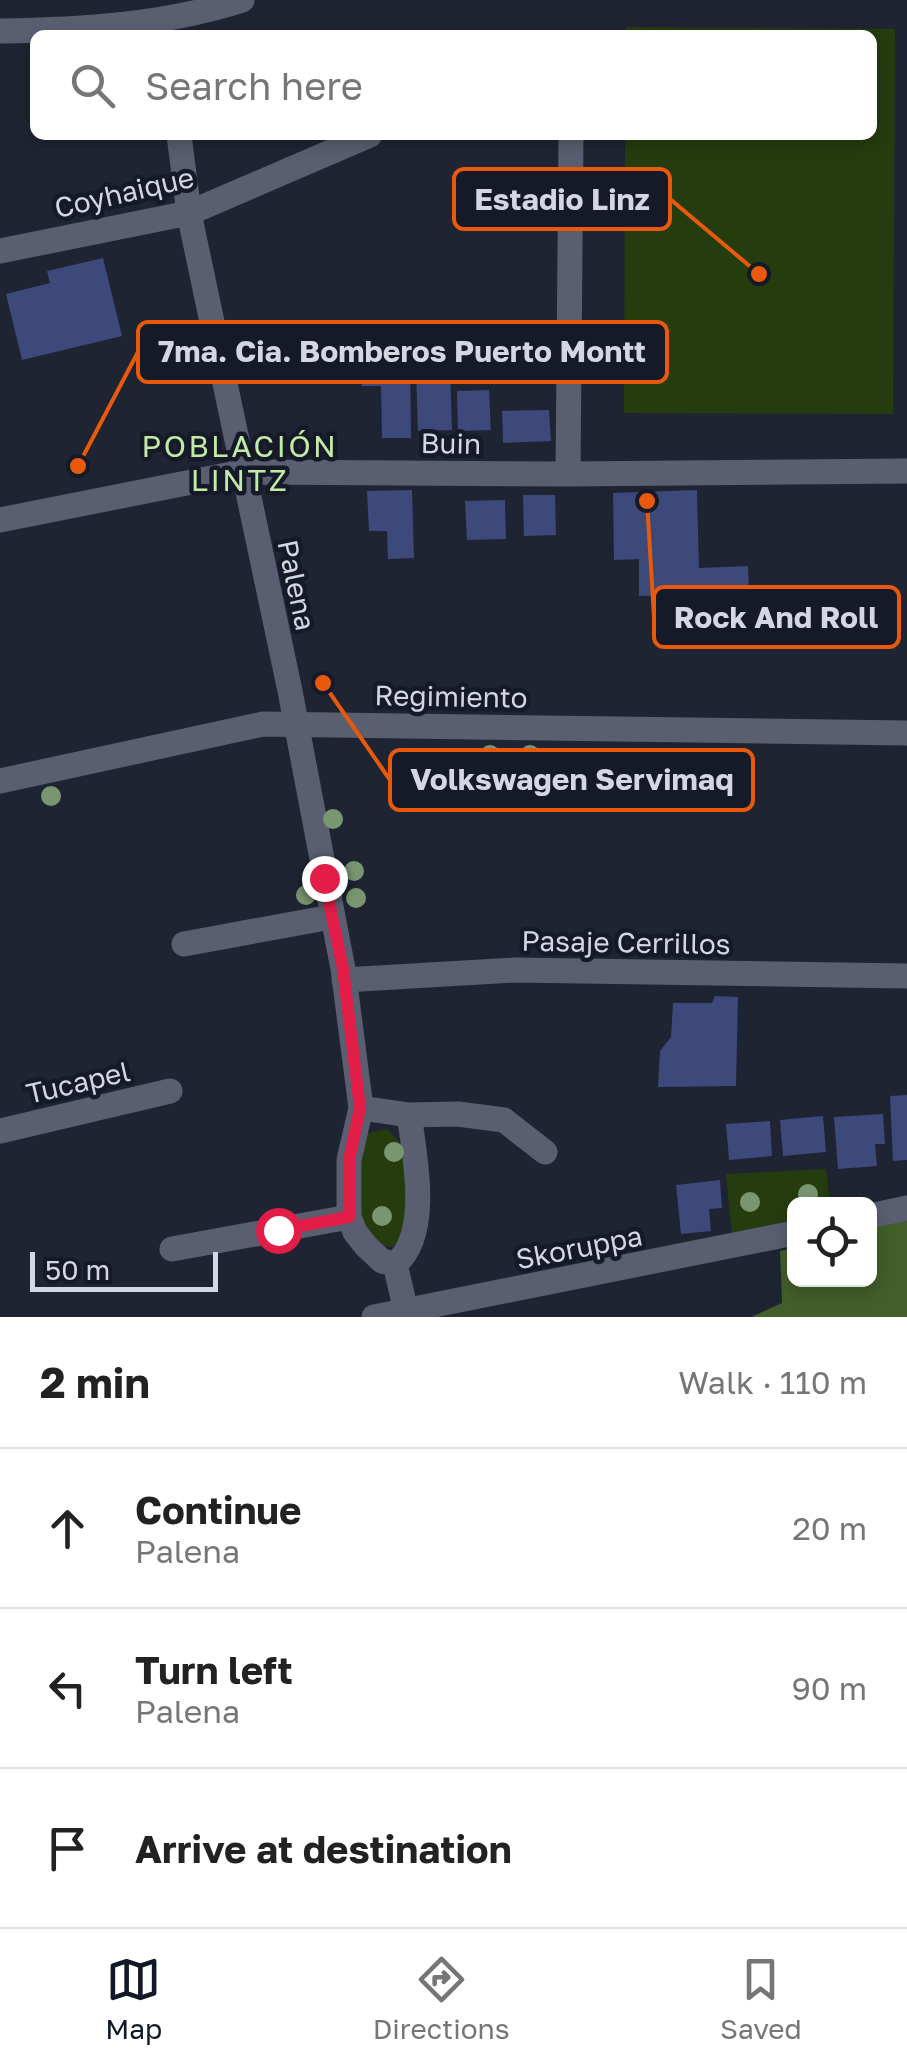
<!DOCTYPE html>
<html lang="en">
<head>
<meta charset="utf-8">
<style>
  body { margin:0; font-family:"Golos Text",sans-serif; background:#f2f2f2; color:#222 }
  .controls { position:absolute; right:30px; bottom:30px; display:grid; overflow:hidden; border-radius:15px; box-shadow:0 5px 15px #0003 }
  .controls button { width:90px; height:90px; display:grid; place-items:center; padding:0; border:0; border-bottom:2px solid #e0e0e0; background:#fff; color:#222; font:50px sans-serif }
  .scale { position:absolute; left:30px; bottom:25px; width:188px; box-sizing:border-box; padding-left:10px; border:5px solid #d4d7e2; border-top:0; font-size:28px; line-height:35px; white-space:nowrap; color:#d4d7e2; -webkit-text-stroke:8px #161a28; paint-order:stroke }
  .stop { position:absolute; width:30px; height:30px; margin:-22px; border:8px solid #e11d48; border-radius:50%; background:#fff }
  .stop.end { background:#e11d48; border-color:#fff; box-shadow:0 2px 10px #0008 }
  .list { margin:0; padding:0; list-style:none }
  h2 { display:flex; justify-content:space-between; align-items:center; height:130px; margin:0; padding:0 40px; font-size:42px }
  h2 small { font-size:32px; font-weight:400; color:#767676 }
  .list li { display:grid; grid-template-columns:65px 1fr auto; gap:30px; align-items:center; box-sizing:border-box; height:160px; padding:0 40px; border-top:2px solid #e0e0e0 }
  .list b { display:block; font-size:38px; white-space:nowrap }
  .list p { margin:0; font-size:32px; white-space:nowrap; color:#767676 }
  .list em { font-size:32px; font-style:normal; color:#767676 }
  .icon { flex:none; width:55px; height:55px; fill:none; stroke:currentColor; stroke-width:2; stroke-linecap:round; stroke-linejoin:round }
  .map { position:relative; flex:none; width:907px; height:1317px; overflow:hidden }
  .search { position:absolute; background:#fff; box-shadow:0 5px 15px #0003; left:30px; right:30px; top:30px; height:110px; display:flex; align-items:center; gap:25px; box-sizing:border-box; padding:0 35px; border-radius:15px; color:#767676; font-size:38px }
  .sheet { height:610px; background:#fff }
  nav { display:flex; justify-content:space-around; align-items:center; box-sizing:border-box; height:140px; border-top:2px solid #e0e0e0; background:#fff; font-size:28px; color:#767676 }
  nav a { display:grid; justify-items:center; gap:5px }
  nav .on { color:#111827 }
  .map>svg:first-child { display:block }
</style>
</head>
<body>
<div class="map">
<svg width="907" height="1317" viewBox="0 0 907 1317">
  <rect width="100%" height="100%" fill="#1f2432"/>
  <path fill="#253c0f" d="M626,27L895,29L893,414L624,413L625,135H872V35H626Z
    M387,1129L404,1147L407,1230L394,1246L386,1247L363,1228L356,1195L364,1134Z
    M826,1169L830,1204H794V1221L732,1235L726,1174Z"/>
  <path fill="#425e2b" d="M907,1220V1317H751L782,1303L780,1251L794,1248V1280H870V1229Z"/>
  <path fill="#3c497a" d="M103,258L122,336L22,360L6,294L50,283L47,271Z
    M552,340L553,382L514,383V361L491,362L490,341Z
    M410,342L411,438H382L381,386H362L361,343Z
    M450,369L452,430L418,431L416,371Z
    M489,390L491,430L458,431L457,391Z
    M549,410L551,441L503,443L502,411Z
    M412,490L414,558L388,559L387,531H369L367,491Z
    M697,490L699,568L748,566L749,594L639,596V559L614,560L613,493Z
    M523,495H555L556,535L524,536Z
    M505,500L506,539L467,540L465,501Z
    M715,996L738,997L736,1086L658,1087L660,1051L671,1037L673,1003H712Z
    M907,1095V1160L893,1161L890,1096Z
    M883,1114L885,1144H875L877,1166L838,1169L834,1117Z
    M823,1116L826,1152L783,1156L780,1120Z
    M770,1121L772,1156L729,1160L726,1124Z
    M720,1180L722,1208L709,1209L711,1231L681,1234L676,1185Z"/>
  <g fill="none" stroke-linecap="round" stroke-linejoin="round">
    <path stroke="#595f71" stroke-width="25" d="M0,31C81,30 164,25 242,0
      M179,135L189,213L290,691L343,969L361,1108L349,1160V1217L355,1232L366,1246L382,1261L395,1264
      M0,251L189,213L370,135
      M568,474L571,135
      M0,520L242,472L568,474L907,471
      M184,944L331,917
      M344,980L515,970L907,976
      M361,1108L409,1115C415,1156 431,1236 395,1264
      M409,1115L458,1114L504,1120L545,1152
      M0,1131L170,1091
      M870,1216L907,1208
      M172,1249L349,1217
      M395,1264L406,1311
      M374,1317L794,1233"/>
    <path stroke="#595f71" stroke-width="25" d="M0,781L263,724L907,733"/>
  </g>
  <g fill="#7a9671">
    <circle cx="490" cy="755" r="10"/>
    <circle cx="530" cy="755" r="10"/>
    <circle cx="51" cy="796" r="10"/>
    <circle cx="333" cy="819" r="10"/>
    <circle cx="354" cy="871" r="10"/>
    <circle cx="306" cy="895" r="10"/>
    <circle cx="356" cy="898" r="10"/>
    <circle cx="394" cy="1152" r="10"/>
    <circle cx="808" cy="1194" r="10"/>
    <circle cx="750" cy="1202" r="10"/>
    <circle cx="382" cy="1216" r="10"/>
  </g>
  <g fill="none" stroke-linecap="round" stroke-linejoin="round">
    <path stroke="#e11d48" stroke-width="12" d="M278,1230L349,1217V1160L360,1108L343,969L324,878"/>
  </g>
  <g text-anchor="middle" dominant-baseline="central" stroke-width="9" stroke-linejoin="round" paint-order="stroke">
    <g font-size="28" fill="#d4d7e2" stroke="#161a28">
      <text transform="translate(124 192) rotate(-13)">Coyhaique</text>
      <text transform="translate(451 443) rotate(1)">Buin</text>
      <text transform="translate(297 585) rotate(78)">Palena</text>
      <text transform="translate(451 696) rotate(1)">Regimiento</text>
      <text transform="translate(626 942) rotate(1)">Pasaje Cerrillos</text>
      <text transform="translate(78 1082) rotate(-13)">Tucapel</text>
      <text transform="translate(579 1247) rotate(-11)">Skoruppa</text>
    </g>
    <g font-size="30" letter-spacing="2.5" fill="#c2eaa6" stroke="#161a28">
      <text x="240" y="446">POBLACIÓN<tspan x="240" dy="34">LINTZ</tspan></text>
    </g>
  </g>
  <path fill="none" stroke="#e8590c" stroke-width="4" d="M759 274L670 199M78 466L138 352M647 501L654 617M323 683L390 780"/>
  <g fill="#e8590c" stroke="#161a28" stroke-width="4">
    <circle cx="759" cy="274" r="10"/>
    <circle cx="78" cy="466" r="10"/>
    <circle cx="647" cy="501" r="10"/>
    <circle cx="323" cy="683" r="10"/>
  </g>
  <g fill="#161a28" stroke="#e8590c" stroke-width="4">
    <rect x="454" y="169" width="216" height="60" rx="10"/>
    <rect x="138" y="322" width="529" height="60" rx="10"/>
    <rect x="654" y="587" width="245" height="60" rx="10"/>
    <rect x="390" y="750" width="363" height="60" rx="10"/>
  </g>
  <g font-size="30" text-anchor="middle" font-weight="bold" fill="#d4d7e2">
    <text x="562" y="210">Estadio Linz</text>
    <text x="402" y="362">7ma. Cia. Bomberos Puerto Montt</text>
    <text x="776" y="628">Rock And Roll</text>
    <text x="572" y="790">Volkswagen Servimaq</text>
  </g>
</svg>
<div class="controls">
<button><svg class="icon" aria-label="locate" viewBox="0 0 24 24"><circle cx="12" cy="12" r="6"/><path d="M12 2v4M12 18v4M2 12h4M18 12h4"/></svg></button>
</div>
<div class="scale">50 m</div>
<div class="stop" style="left:278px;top:1230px"></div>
<div class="stop end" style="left:324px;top:878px"></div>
<div class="search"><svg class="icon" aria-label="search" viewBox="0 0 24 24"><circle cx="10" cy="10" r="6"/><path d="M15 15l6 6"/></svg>Search here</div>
</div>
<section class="sheet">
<h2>2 min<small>Walk · 110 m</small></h2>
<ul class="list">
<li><svg class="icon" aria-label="ahead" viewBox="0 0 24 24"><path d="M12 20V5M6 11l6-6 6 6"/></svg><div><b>Continue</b><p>Palena</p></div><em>20 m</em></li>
<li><svg class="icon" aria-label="left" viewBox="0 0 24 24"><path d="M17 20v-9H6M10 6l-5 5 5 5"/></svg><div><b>Turn left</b><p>Palena</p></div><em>90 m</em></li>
<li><svg class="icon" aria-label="arrive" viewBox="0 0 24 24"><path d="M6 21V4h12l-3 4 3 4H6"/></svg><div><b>Arrive at destination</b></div></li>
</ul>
</section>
<nav>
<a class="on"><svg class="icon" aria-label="map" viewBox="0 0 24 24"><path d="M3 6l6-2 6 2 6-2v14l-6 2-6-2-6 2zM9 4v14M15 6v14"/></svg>Map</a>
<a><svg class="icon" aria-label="directions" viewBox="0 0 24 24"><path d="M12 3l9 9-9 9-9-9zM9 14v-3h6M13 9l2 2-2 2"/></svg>Directions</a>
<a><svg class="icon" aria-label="saved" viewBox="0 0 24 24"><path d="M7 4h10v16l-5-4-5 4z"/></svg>Saved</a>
</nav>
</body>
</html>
